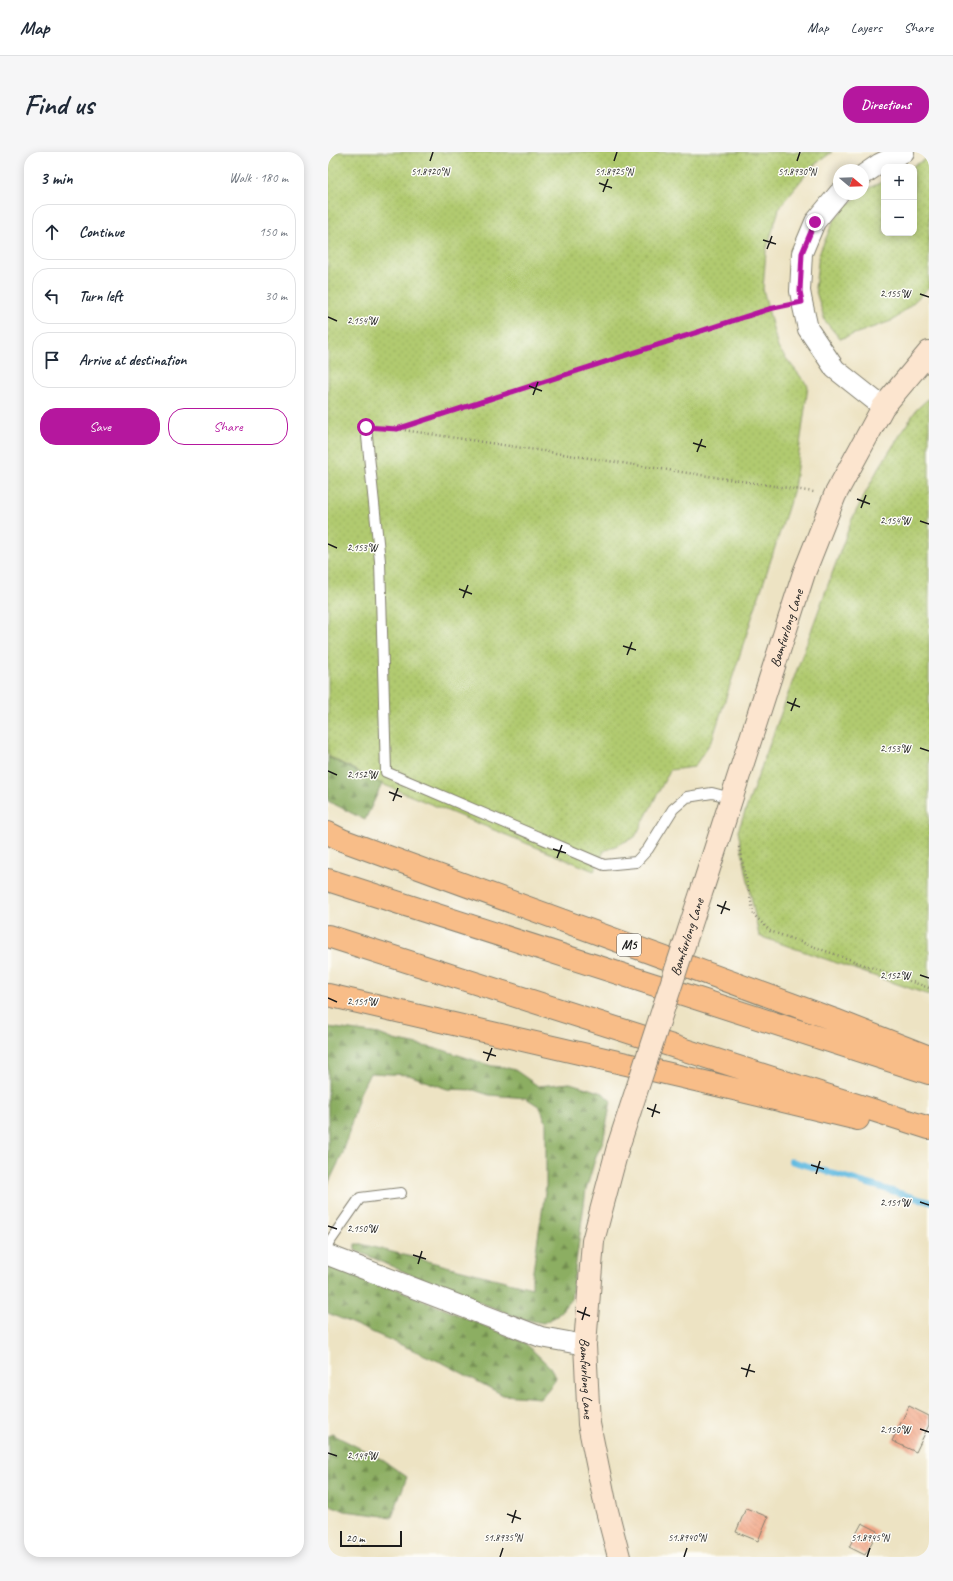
<!DOCTYPE html>
<html lang="en">
<head>
<meta charset="utf-8">
<style>
  body { margin:0; font-family:Caveat,sans-serif; background:#f6f6f7; color:#1f2937 }
  .controls { position:absolute; right:12px; top:12px; display:grid; overflow:hidden; border-radius:8px; box-shadow:0 2px 10px #0003 }
  .controls button { width:36px; height:36px; display:grid; place-items:center; padding:0; border:0; border-bottom:1px solid #e0e1e3; background:#fff; color:#1f2937; font:20px sans-serif }
  .compass { position:absolute; left:505px; top:12px; width:36px; height:36px; border-radius:50%; background:#fff; box-shadow:0 2px 10px #0003; rotate:109deg }
  .scale { position:absolute; left:12px; bottom:10px; width:62px; box-sizing:border-box; padding-left:4px; border:2px solid #1c1c1c; border-top:0; font-size:11px; line-height:14px; white-space:nowrap; color:#1c1c1c; -webkit-text-stroke:3px #fdfcf7; paint-order:stroke }
  .stop { position:absolute; width:12px; height:12px; margin:-9px; border:3px solid #b5179e; border-radius:50%; background:#fff }
  .stop.end { background:#b5179e; border-color:#fff; box-shadow:0 1px 4px #0008 }
  .list { margin:0; padding:0; list-style:none }
  h2 { display:flex; justify-content:space-between; align-items:center; height:52px; margin:0; padding:0 16px; font-size:17px }
  h2 small { font-size:13px; font-weight:400; color:#747a83 }
  .list li { display:grid; grid-template-columns:26px 1fr auto; gap:12px; align-items:center; box-sizing:border-box; height:56px; margin:0 8px 8px; padding:0 8px; border:1px solid #e0e1e3; border-radius:16px }
  .list b { display:block; font-size:15px; white-space:nowrap }
  .list em { font-size:13px; font-style:normal; color:#747a83 }
  .actions { display:flex; gap:8px; padding:12px 16px }
  .actions a { flex:1; padding:9px 0; border:1px solid #b5179e; border-radius:16px; text-align:center; font-size:14px; color:#b5179e }
  .actions .main { background:#b5179e; color:#fff }
  .icon { flex:none; width:22px; height:22px; fill:none; stroke:currentColor; stroke-width:2; stroke-linecap:round; stroke-linejoin:round }
  .map { position:relative; flex:none; width:601px; height:1405px; overflow:hidden; border-radius:16px }
  header { display:flex; align-items:center; gap:24px; box-sizing:border-box; height:56px; padding:0 20px; background:#fff; border-bottom:1px solid #e0e1e3 }
  header strong { font-size:19px }
  nav { display:flex; gap:22px; margin-inline-start:auto; font-size:14px }
  .intro { display:flex; align-items:center; justify-content:space-between; box-sizing:border-box; height:96px; padding:0 24px }
  h1 { margin:0; font-size:28px }
  .button { padding:10px 18px; border-radius:16px; background:#b5179e; color:#fff; font-size:14px; font-weight:700 }
  main { display:flex; gap:24px; padding:0 24px }
  aside { flex:1; background:#fff; border-radius:16px; box-shadow:0 2px 10px #0003 }
  .map>svg:first-child { display:block }
</style>
</head>
<body>
<header>
<strong>Map</strong>
<nav><a>Map</a><a>Layers</a><a>Share</a></nav>
</header>
<div class="intro"><h1>Find us</h1><a class="button">Directions</a></div>
<main>
<aside>
<h2>3 min<small>Walk · 180 m</small></h2>
<ul class="list">
<li><svg class="icon" aria-label="ahead" viewBox="0 0 24 24"><path d="M12 20V5M6 11l6-6 6 6"/></svg><div><b>Continue</b></div><em>150 m</em></li>
<li><svg class="icon" aria-label="left" viewBox="0 0 24 24"><path d="M17 20v-9H6M10 6l-5 5 5 5"/></svg><div><b>Turn left</b></div><em>30 m</em></li>
<li><svg class="icon" aria-label="arrive" viewBox="0 0 24 24"><path d="M6 21V4h12l-3 4 3 4H6"/></svg><div><b>Arrive at destination</b></div></li>
</ul>
<div class="actions"><a class="main">Save</a><a>Share</a></div>
</aside>
<div class="map">
<svg width="601" height="1405" viewBox="0 0 601 1405">
  <defs>
    <pattern id="grass-dots" width="8" height="8" patternUnits="userSpaceOnUse"><rect width="8" height="8" fill="#b1ca6f"/><path d="M2 2h.1M6 6h.1" fill="none" stroke="#98ad60" stroke-width="1.8" stroke-linecap="round"/></pattern>
    <pattern id="forest-firs" width="22" height="20" patternUnits="userSpaceOnUse"><rect width="22" height="20" fill="#8cae62"/><path d="M5 1l3.5 6h-7zM16 11l3.5 6h-7z" fill="#728d50"/></pattern>
    <pattern id="building-back-hatch" width="6" height="6" patternUnits="userSpaceOnUse"><rect width="6" height="6" fill="#f3a889"/><path d="M-1 5l2 2M0 0l6 6M5-1l2 2" fill="none" stroke="#d09076"/></pattern>
  </defs>
  <rect width="100%" height="100%" fill="#fdfcf7"/>
  <filter id="ink" filterUnits="userSpaceOnUse"><feTurbulence type="fractalNoise" baseFrequency=".025" numOctaves="2"/><feDisplacementMap in="SourceGraphic" scale="8" xChannelSelector="R" yChannelSelector="G"/><feConvolveMatrix kernelMatrix="1 2 1 2 8 2 1 2 1" color-interpolation-filters="sRGB"/></filter>
  <filter id="wash" filterUnits="userSpaceOnUse"><feTurbulence type="fractalNoise" baseFrequency=".012" numOctaves="4" result="noise"/><feDisplacementMap in="SourceGraphic" scale="16" xChannelSelector="R" yChannelSelector="G"/><feGaussianBlur stdDeviation="0.9" result="paint"/><feColorMatrix in="noise" values="0 0 0 0 0 0 0 0 0 0 0 0 0 0 0 0 0 1.4 0 .05"/><feComposite in="paint" operator="in"/></filter>
  <g filter="url(#wash)">
    <rect width="100%" height="100%" fill="#ede3c3"/>
    <path fill="url(#grass-dots)" stroke="#667346" d="M0,0H504L485,14L452,54L438,99L435,137L450,196L480,234L466,337L384,588L366,615L342,618L307,685L276,699L266,719L54,632L0,604Z
      M601,5V136L566,168L512,187L497,169L487,136L491,102L505,70L520,52L543,35L556,29V81H586V15H583Z
      M601,246V843L431,784L410,679L524,367L549,319L588,258Z"/>
    <path fill="url(#forest-firs)" stroke="#54653f" d="M0,605L54,632L37,668L0,649Z
      M0,875L51,882L66,888L115,898L164,914L176,915L187,918L210,934L242,931L275,941L283,949L275,990L268,1004L258,1038L243,1147L229,1164L215,1171L194,1167L151,1150L124,1141L27,1098V1092H33L204,1136V1125L218,1034V970L212,955L198,946L161,943L146,938L119,937L81,923L42,921L32,941L15,1001L0,1032Z
      M0,1108L197,1191L222,1215L228,1225L226,1230L213,1246L175,1243L117,1212L0,1161Z
      M4,1282L53,1307L79,1325L64,1365L17,1359L0,1352V1284Z"/>
    <g fill="none" stroke-linecap="round" stroke-linejoin="round">
      <path stroke="#64bbe1" stroke-width="6" d="M463,1009L601,1050"/>
    </g>
    <g id="blocks">
      <path fill="url(#building-back-hatch)" d="M581,1254L601,1264V1273L588,1300L564,1289Z
        M418,1356L440,1365L430,1389L408,1380Z
        M534,1371L550,1379L537,1403L521,1395Z"/>
    </g>
  </g>
  <g filter="url(#ink)">
    <use href="#blocks" fill-opacity="0" stroke="#848070" stroke-width="1"/>
    <g fill="none" stroke-linecap="round" stroke-linejoin="round">
      <g stroke="#848070" stroke-width="12">
        <path id="lane" d="M38,275L52,409L58,620L276,713L308,710L320,697L345,657L359,645L384,641L404,646
          M0,1092L32,1046L73,1041"/>
      </g>
      <g stroke="#848070" stroke-width="22">
        <path id="street" d="M535,23L551,12L576,0
          M511,41L487,70L474,101L472,139L474,150L480,177L507,217L555,255
          M0,1103L213,1185L257,1193"/>
      </g>
      <g stroke="#848070" stroke-width="24">
        <g id="secondary">
          <path id="s1" d="M375,735L476,421L507,343L555,255L601,200"/>
          <path id="s2" d="M290,995L265,1089L257,1193L261,1272L278,1355L291,1405"/>
        </g>
      </g>
      <g stroke="#848070" stroke-width="24">
        <path id="highway" d="M0,681L14,688L507,868L601,905
          M0,728L601,921
          M0,784L601,976
          M0,843L385,932L530,967"/>
      </g>
      <path stroke="#848070" stroke-width="2.5" stroke-dasharray="1 3" stroke-linecap="butt" d="M54,276L69,277L454,154
        M69,277L486,340
        M411,695L426,763L442,779L601,836"/>
      <use href="#lane" stroke="#fff" stroke-width="10"/>
      <use href="#street" stroke="#fff" stroke-width="20"/>
      <use href="#secondary" stroke="#fce5cf" stroke-width="22"/>
      <use href="#highway" stroke="#f8bd88" stroke-width="22"/>
      <g stroke="#848070" stroke-width="24" stroke-linecap="butt">
        <g id="secondary-bridge">
          <path id="s3" d="M290,995L375,735"/>
        </g>
      </g>
      <use href="#secondary-bridge" stroke="#fce5cf" stroke-width="22"/>
    </g>
  </g>
  <g fill="none" stroke-linecap="round" stroke-linejoin="round" filter="url(#ink)">
    <path stroke="#b5179e" stroke-width="5" d="M38,275L69,277L441,157L474,150L472,139L474,101L487,70"/>
  </g>
  <path fill="none" stroke="#1c1c1c" stroke-width="1.5" d="M102,9L105,0M286,9L289,0M469,9L472,0M271,31L284,36M275,40L280,27M435,88L448,92M439,97L444,84M592,142L601,145M0,165L9,169M201,234L214,239M205,243L210,230M365,291L378,295M369,300L374,287M529,347L542,352M533,356L538,343M592,369L601,372M0,392L9,396M131,437L144,442M135,446L140,433M295,494L308,498M299,503L304,490M459,550L472,555M463,559L468,546M592,596L601,599M0,619L9,623M61,640L74,645M65,649L70,636M225,697L238,701M229,706L234,693M389,753L402,758M393,762L398,749M592,823L601,826M0,846L9,850M155,900L168,904M159,909L164,896M319,956L332,961M324,965L328,952M483,1013L496,1017M488,1022L492,1009M592,1050L601,1053M0,1074L9,1077M85,1103L98,1107M90,1112L94,1099M249,1159L262,1164M254,1168L258,1155M413,1216L427,1220M418,1225L422,1212M592,1277L601,1280M0,1301L9,1304M179,1362L193,1367M184,1371L188,1358M172,1405L175,1396M356,1405L359,1396M539,1405L542,1396"/>
  <g text-anchor="middle" dominant-baseline="central" stroke-width="3" stroke-linejoin="round" paint-order="stroke">
    <rect fill="#fdfcf7" stroke="#605f5e" stroke-width="1" x="289" y="782" width="24" height="22" rx="3"/>
    <g font-size="13" font-weight="bold" fill="#1c1c1c">
      <text x="301" y="793">M5</text>
    </g>
    <g font-size="14" fill="#1c1c1c" stroke="#fdfcf7">
      <text stroke="none"><textPath href="#s1" startOffset="272">Bamfurlong Lane</textPath></text>
      <text stroke="none"><textPath href="#s3" startOffset="221">Bamfurlong Lane</textPath></text>
      <text stroke="none"><textPath href="#s2" startOffset="235">Bamfurlong Lane</textPath></text>
    </g>
  </g>
  <g font-size="10" text-anchor="middle" fill="#1c1c1c" stroke="#fdfcf7" stroke-width="3" stroke-linejoin="round" paint-order="stroke">
    <text x="102" y="23">51.8920°N</text>
    <text x="286" y="23">51.8925°N</text>
    <text x="469" y="23">51.8930°N</text>
    <text x="567" y="145">2.155°W</text>
    <text x="34" y="172">2.154°W</text>
    <text x="567" y="372">2.154°W</text>
    <text x="34" y="399">2.153°W</text>
    <text x="567" y="600">2.153°W</text>
    <text x="34" y="626">2.152°W</text>
    <text x="567" y="827">2.152°W</text>
    <text x="34" y="853">2.151°W</text>
    <text x="567" y="1054">2.151°W</text>
    <text x="34" y="1080">2.150°W</text>
    <text x="567" y="1281">2.150°W</text>
    <text x="34" y="1307">2.149°W</text>
    <text x="175" y="1389">51.8935°N</text>
    <text x="359" y="1389">51.8940°N</text>
    <text x="542" y="1389">51.8945°N</text>
  </g>
</svg>
<div class="controls">
<button>+</button>
<button>−</button>
</div>
<svg class="compass" viewBox="-18 -18 36 36"><path d="M0-13l5 13h-10z" fill="#e53935"/><path d="M0 13l5-13h-10z" fill="#747a83"/></svg>
<div class="scale">20 m</div>
<div class="stop" style="left:38px;top:275px"></div>
<div class="stop end" style="left:487px;top:70px"></div>
</div>
</main>
</body>
</html>
